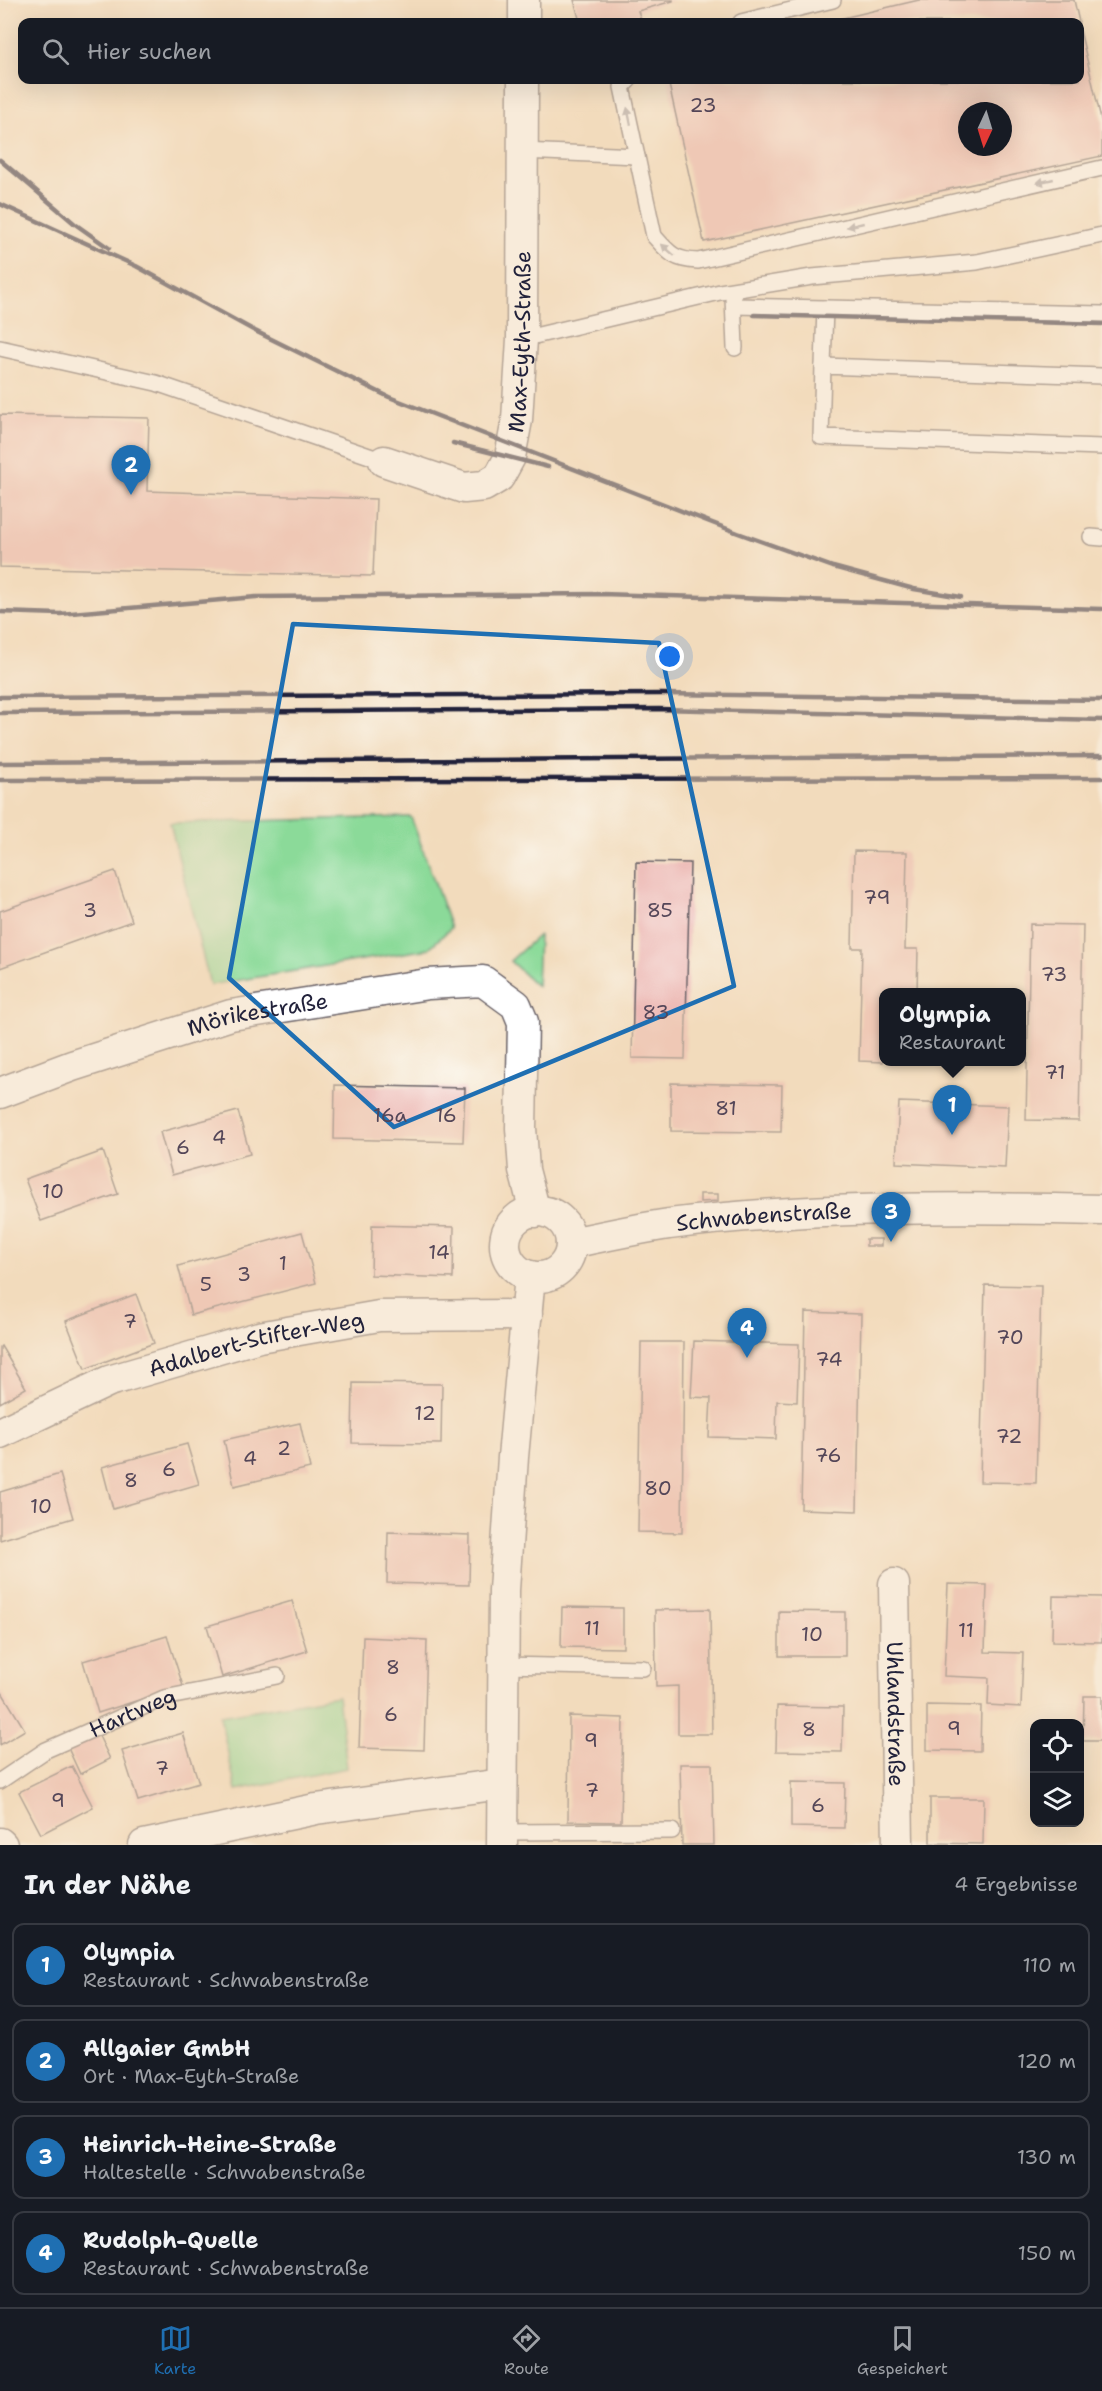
<!DOCTYPE html>
<html lang="de">
<head>
<meta charset="utf-8">
<style>
  body { margin:0; font-family:"Shantell Sans",sans-serif; background:#242831; color:#f1f3f6 }
  .controls { position:absolute; right:18px; bottom:18px; display:grid; overflow:hidden; border-radius:12px; box-shadow:0 6px 24px #0002 }
  .controls button { width:54px; height:54px; display:grid; place-items:center; padding:0; border:0; border-bottom:2px solid #363941; background:#171b24; color:#f1f3f6; font:30px sans-serif }
  .compass { position:absolute; left:958px; top:102px; width:54px; height:54px; border-radius:50%; background:#171b24; box-shadow:0 6px 24px #0002; rotate:184deg }
  .you { position:absolute; left:670px; top:657px; width:21px; height:21px; margin:-15px; border:4px solid #fff; border-radius:50%; background:#1a73e8; box-shadow:0 0 0 9px #1a73e833 }
  .badge { display:grid; place-items:center; width:39px; height:39px; border-radius:50%; background:#1f6fb2; color:#fff; font-size:20px; font-weight:700 }
  .pin { position:absolute; translate:-50% -50px; filter:drop-shadow(0 2px 3px #0008) }
  .pin::after { content:''; position:absolute; top:32px; width:21px; height:18px; background:inherit; clip-path:polygon(0 0,100% 0,50% 100%) }
  .popup { position:absolute; left:879px; top:988px; width:147px; height:78px; box-sizing:border-box; display:grid; place-content:center; border-radius:12px; background:#171b24; filter:drop-shadow(0 2px 4px #0005); font-size:20px; white-space:nowrap; color:#9ea1a6 }
  .popup b { font-size:22px; color:#f1f3f6 }
  .popup::after { content:''; position:absolute; left:50%; top:100%; margin-left:-12px; border:12px solid transparent; border-top-color:#171b24 }
  .list { margin:0; padding:0; list-style:none }
  h2 { display:flex; justify-content:space-between; align-items:center; height:78px; margin:0; padding:0 24px; font-size:26px }
  h2 small { font-size:20px; font-weight:400; color:#9ea1a6 }
  .list li { display:grid; grid-template-columns:39px 1fr auto; gap:18px; align-items:center; box-sizing:border-box; height:84px; margin:0 12px 12px; padding:0 12px; border:2px solid #363941; border-radius:12px }
  .list b { display:block; font-size:22px; white-space:nowrap }
  .list p { margin:0; font-size:20px; white-space:nowrap; color:#9ea1a6 }
  .list em { font-size:20px; font-style:normal; color:#9ea1a6 }
  .icon { flex:none; width:33px; height:33px; fill:none; stroke:currentColor; stroke-width:2; stroke-linecap:round; stroke-linejoin:round }
  .map { position:relative; flex:none; width:1102px; height:1845px; overflow:hidden }
  .search { position:absolute; background:#171b24; box-shadow:0 6px 24px #0002; left:18px; right:18px; top:18px; height:66px; display:flex; align-items:center; gap:15px; box-sizing:border-box; padding:0 21px; border-radius:12px; color:#9ea1a6; font-size:22px }
  .sheet { height:462px; background:#171b24 }
  nav { display:flex; justify-content:space-around; align-items:center; box-sizing:border-box; height:84px; border-top:2px solid #363941; background:#171b24; font-size:16px; color:#9ea1a6 }
  nav a { display:grid; justify-items:center; gap:3px }
  nav .on { color:#1f6fb2 }
  .map>svg:first-child { display:block }
</style>
</head>
<body>
<div class="map">
<svg width="1102" height="1845" viewBox="0 0 1102 1845">
  <rect width="100%" height="100%" fill="#fdfcf7"/>
  <filter id="ink" filterUnits="userSpaceOnUse"><feTurbulence type="fractalNoise" baseFrequency=".0167" numOctaves="2"/><feDisplacementMap in="SourceGraphic" scale="12" xChannelSelector="R" yChannelSelector="G"/><feConvolveMatrix kernelMatrix="1 2 1 2 8 2 1 2 1" color-interpolation-filters="sRGB"/></filter>
  <filter id="wash" filterUnits="userSpaceOnUse"><feTurbulence type="fractalNoise" baseFrequency=".008" numOctaves="4" result="noise"/><feDisplacementMap in="SourceGraphic" scale="24" xChannelSelector="R" yChannelSelector="G"/><feGaussianBlur stdDeviation="1.35" result="paint"/><feColorMatrix in="noise" values="0 0 0 0 0 0 0 0 0 0 0 0 0 0 0 0 0 1.4 0 .05"/><feComposite in="paint" operator="in"/></filter>
  <g filter="url(#wash)">
    <rect width="100%" height="100%" fill="#f2dbbc"/>
    <path fill="#8bda99" stroke="#567e6a" stroke-width="1.5" d="M411,817L451,928L428,949L210,985L170,823Z
      M539,935L537,986L510,961Z
      M338,1696L347,1768L236,1790L220,1716Z"/>
    <g id="blocks">
      <path fill="#ebb2ae" fill-rule="evenodd" d="M574,0H673V1L638,11L642,22H580Z
        M919,0H1074L1079,22H826Z
        M1080,30L1102,123V156L704,242L668,80H1080ZM967,111H1003V147H967Z
        M0,415L149,418L147,491L376,499L373,576L0,567Z
        M854,851L907,852L905,949H918L917,992H883V1062L859,1061L862,948H852Z
        M636,862L690,863L685,1059L632,1058Z
        M115,871L132,921L0,968V911Z
        M1030,924L1083,925L1079,1121L1026,1120Z
        M671,1083L782,1085L781,1132L671,1131Z
        M335,1085L465,1088L463,1142L334,1139Z
        M899,1102L1008,1106L1005,1168L896,1163Z
        M238,1111L250,1154L172,1175L160,1132Z
        M103,1151L118,1194L41,1221L25,1179Z
        M700,1194H718V1201L700,1202Z
        M372,1225L454,1227L453,1278L371,1275Z
        M302,1232L316,1283L191,1315L178,1266Z
        M866,1239H881V1246H866Z
        M985,1285L1041,1286L1036,1483L980,1482Z
        M136,1294L154,1343L85,1369L66,1321Z
        M805,1312L861,1314L857,1511L801,1509Z
        M694,1341L799,1344L797,1402L777,1401L776,1439L709,1437L711,1398L691,1397Z
        M641,1342H684L682,1533L638,1532Z
        M1,1346L26,1388L0,1403V1347Z
        M353,1383L442,1384L441,1444L352,1443Z
        M300,1423L310,1468L234,1486L224,1440Z
        M187,1444L199,1484L113,1509L102,1467Z
        M60,1474L73,1518L0,1540V1492Z
        M388,1532L470,1535L469,1585L387,1583Z
        M948,1584L987,1585L985,1652L1023,1653L1021,1707L988,1705L989,1678L944,1676Z
        M1053,1596L1102,1597V1642L1052,1641Z
        M292,1601L307,1651L222,1677L207,1626Z
        M562,1607L623,1608V1648L561,1647Z
        M710,1609L712,1734H678V1686L656,1687L655,1610Z
        M779,1611L845,1612V1656H779Z
        M167,1636L183,1686L98,1713L83,1661Z
        M363,1637L427,1640L424,1750L359,1748Z
        M0,1689L25,1730L0,1745Z
        M1084,1696H1102V1741H1083Z
        M927,1705L981,1706L980,1751L927,1750Z
        M777,1706L843,1707L842,1752L776,1751Z
        M569,1716L623,1718L621,1822L568,1821Z
        M183,1733L199,1783L138,1801L122,1751Z
        M98,1734L110,1759L80,1774L68,1748Z
        M680,1764H712L714,1845H682Z
        M72,1766L93,1807L41,1834L19,1792Z
        M791,1782L845,1783L844,1828L791,1827Z
        M930,1798H984L983,1844L930,1843Z"/>
    </g>
  </g>
  <g filter="url(#ink)">
    <use href="#blocks" fill-opacity="0" stroke="#6b6368" stroke-width="1.5"/>
    <g fill="none" stroke-linecap="round" stroke-linejoin="round">
      <g stroke="#6b6368" stroke-width="18">
        <g id="service">
          <path d="M741,22L833,0"/>
          <path d="M629,80L622,87L654,236C669,253 674,260 698,261L1102,168"/>
          <path d="M522,151L637,156"/>
          <path d="M733,297L735,348"/>
          <path d="M734,306L1102,314"/>
          <path d="M522,339L720,292L812,277L977,262L1102,235"/>
          <path d="M0,348L156,383L384,461"/>
          <path d="M823,366L825,308"/>
          <path d="M1102,376L823,366L821,437L1102,447"/>
          <path d="M1091,537L1102,538"/>
          <path d="M503,1665L643,1668"/>
          <path id="s1" d="M0,1781L46,1750L164,1698L277,1676"/>
          <path d="M502,1832L672,1831"/>
        </g>
      </g>
      <g stroke="#6b6368" stroke-width="33">
        <g id="minor">
          <path d="M524,22V0"/>
          <path id="s2" d="M384,461L464,488L484,486L499,477L510,457L517,420L522,339L523,80"/>
          <path id="s3" d="M0,1093L72,1066L231,1015L428,984L483,981L516,1005L523,1022L521,1128L524,1170L535,1212"/>
          <circle cx="538" cy="1244" r="33"/>
          <path id="s4" d="M571,1243C604,1236 636,1229 669,1224C812,1206 958,1207 1102,1210"/>
          <path id="s5" d="M0,1433L109,1381L259,1337L379,1316L527,1315"/>
          <path id="s6" d="M894,1584L898,1845"/>
          <path d="M0,1843L2,1845"/>
          <path d="M144,1845L316,1809L502,1784"/>
          <path d="M502,1845L504,1590L513,1457L530,1276"/>
        </g>
      </g>
      <use href="#service" stroke="#fff" stroke-width="15"/>
      <use href="#minor" stroke="#fff" stroke-width="30"/>
      <path stroke="#22223b" stroke-width="4.5" d="M0,160L75,224L109,248
        M0,204L136,266L255,331L389,397L738,533L833,567L914,589L961,597
        M754,315L1102,324
        M453,443L548,467
        M0,612L60,614L256,597L601,594L1102,609
        M0,697L662,694L1102,700
        M0,713L659,709L1102,720
        M0,763L1102,756
        M0,780L1102,778"/>
    </g>
    <defs><path id="oneway-solid" d="M-6-.8H1V-3.2L6.5 0L1 3.2V.8H-6Z" transform="scale(1.5)"/></defs>
    <g fill="#9c9ca7">
      <use href="#oneway-solid" transform="translate(629 116) rotate(-102)"/>
      <use href="#oneway-solid" transform="translate(1045 181) rotate(167)"/>
      <use href="#oneway-solid" transform="translate(855 225) rotate(167)"/>
      <use href="#oneway-solid" transform="translate(668 250) rotate(-139)"/>
    </g>
  </g>
  <path d="M0 0H1102V1845H0ZM293,624L659,643L734,986L394,1127L229,978Z" fill="#f2dbbc" fill-opacity=".55" fill-rule="evenodd"/>
  <path fill="none" stroke="#1f6fb2" stroke-width="4.5" stroke-linejoin="round" d="M293,624L659,643L734,986L394,1127L229,978Z"/>
  <g text-anchor="middle" dominant-baseline="central" stroke-width="5" stroke-linejoin="round" paint-order="stroke">
    <g font-size="20" fill="#544658">
      <text x="703" y="105">23</text>
      <text x="877" y="897">79</text>
      <text x="90" y="910">3</text>
      <text x="660" y="910">85</text>
      <text x="1054" y="974">73</text>
      <text x="656" y="1012">83</text>
      <text x="1055" y="1072">71</text>
      <text x="726" y="1108">81</text>
      <text x="390" y="1115">16a</text>
      <text x="446" y="1115">16</text>
      <text x="219" y="1137">4</text>
      <text x="183" y="1147">6</text>
      <text x="53" y="1191">10</text>
      <text x="439" y="1252">14</text>
      <text x="283" y="1263">1</text>
      <text x="244" y="1274">3</text>
      <text x="206" y="1284">5</text>
      <text x="130" y="1321">7</text>
      <text x="1010" y="1337">70</text>
      <text x="829" y="1359">74</text>
      <text x="425" y="1413">12</text>
      <text x="1009" y="1436">72</text>
      <text x="284" y="1448">2</text>
      <text x="828" y="1455">76</text>
      <text x="250" y="1458">4</text>
      <text x="169" y="1469">6</text>
      <text x="131" y="1480">8</text>
      <text x="658" y="1488">80</text>
      <text x="41" y="1506">10</text>
      <text x="592" y="1628">11</text>
      <text x="966" y="1630">11</text>
      <text x="812" y="1634">10</text>
      <text x="393" y="1667">8</text>
      <text x="391" y="1714">6</text>
      <text x="954" y="1728">9</text>
      <text x="809" y="1729">8</text>
      <text x="591" y="1740">9</text>
      <text x="162" y="1768">7</text>
      <text x="592" y="1790">7</text>
      <text x="58" y="1800">9</text>
      <text x="818" y="1805">6</text>
    </g>
    <g font-size="22" fill="#22223b" stroke="#fdfcf7">
      <text stroke="none"><textPath href="#s2" startOffset="261">Max-Eyth-Straße</textPath></text>
      <text stroke="none"><textPath href="#s3" startOffset="270">Mörikestraße</textPath></text>
      <text stroke="none"><textPath href="#s4" startOffset="195">Schwabenstraße</textPath></text>
      <text stroke="none"><textPath href="#s5" startOffset="273">Adalbert-Stifter-Weg</textPath></text>
      <text stroke="none"><textPath href="#s1" startOffset="150">Hartweg</textPath></text>
      <text stroke="none"><textPath href="#s6" startOffset="130">Uhlandstraße</textPath></text>
    </g>
  </g>
</svg>
<div class="controls">
<button><svg class="icon" aria-label="locate" viewBox="0 0 24 24"><circle cx="12" cy="12" r="6"/><path d="M12 2v4M12 18v4M2 12h4M18 12h4"/></svg></button>
<button><svg class="icon" aria-label="layers" viewBox="0 0 24 24"><path d="M12 4l9 5-9 5-9-5zM3 14l9 5 9-5"/></svg></button>
</div>
<svg class="compass" viewBox="-18 -18 36 36"><path d="M0-13l5 13h-10z" fill="#e53935"/><path d="M0 13l5-13h-10z" fill="#9ea1a6"/></svg>
<div class="you"></div>
<div class="pin badge" style="left:952px;top:1135px">1</div>
<div class="popup"><b>Olympia</b>Restaurant</div>
<div class="pin badge" style="left:131px;top:495px">2</div>
<div class="pin badge" style="left:891px;top:1242px">3</div>
<div class="pin badge" style="left:747px;top:1358px">4</div>
<div class="search"><svg class="icon" aria-label="search" viewBox="0 0 24 24"><circle cx="10" cy="10" r="6"/><path d="M15 15l6 6"/></svg>Hier suchen</div>
</div>
<section class="sheet">
<h2>In der Nähe<small>4 Ergebnisse</small></h2>
<ul class="list">
<li><span class="badge">1</span><div><b>Olympia</b><p>Restaurant · Schwabenstraße</p></div><em>110 m</em></li>
<li><span class="badge">2</span><div><b>Allgaier GmbH</b><p>Ort · Max-Eyth-Straße</p></div><em>120 m</em></li>
<li><span class="badge">3</span><div><b>Heinrich-Heine-Straße</b><p>Haltestelle · Schwabenstraße</p></div><em>130 m</em></li>
<li><span class="badge">4</span><div><b>Rudolph-Quelle</b><p>Restaurant · Schwabenstraße</p></div><em>150 m</em></li>
</ul>
</section>
<nav>
<a class="on"><svg class="icon" aria-label="map" viewBox="0 0 24 24"><path d="M3 6l6-2 6 2 6-2v14l-6 2-6-2-6 2zM9 4v14M15 6v14"/></svg>Karte</a>
<a><svg class="icon" aria-label="directions" viewBox="0 0 24 24"><path d="M12 3l9 9-9 9-9-9zM9 14v-3h6M13 9l2 2-2 2"/></svg>Route</a>
<a><svg class="icon" aria-label="saved" viewBox="0 0 24 24"><path d="M7 4h10v16l-5-4-5 4z"/></svg>Gespeichert</a>
</nav>
</body>
</html>
